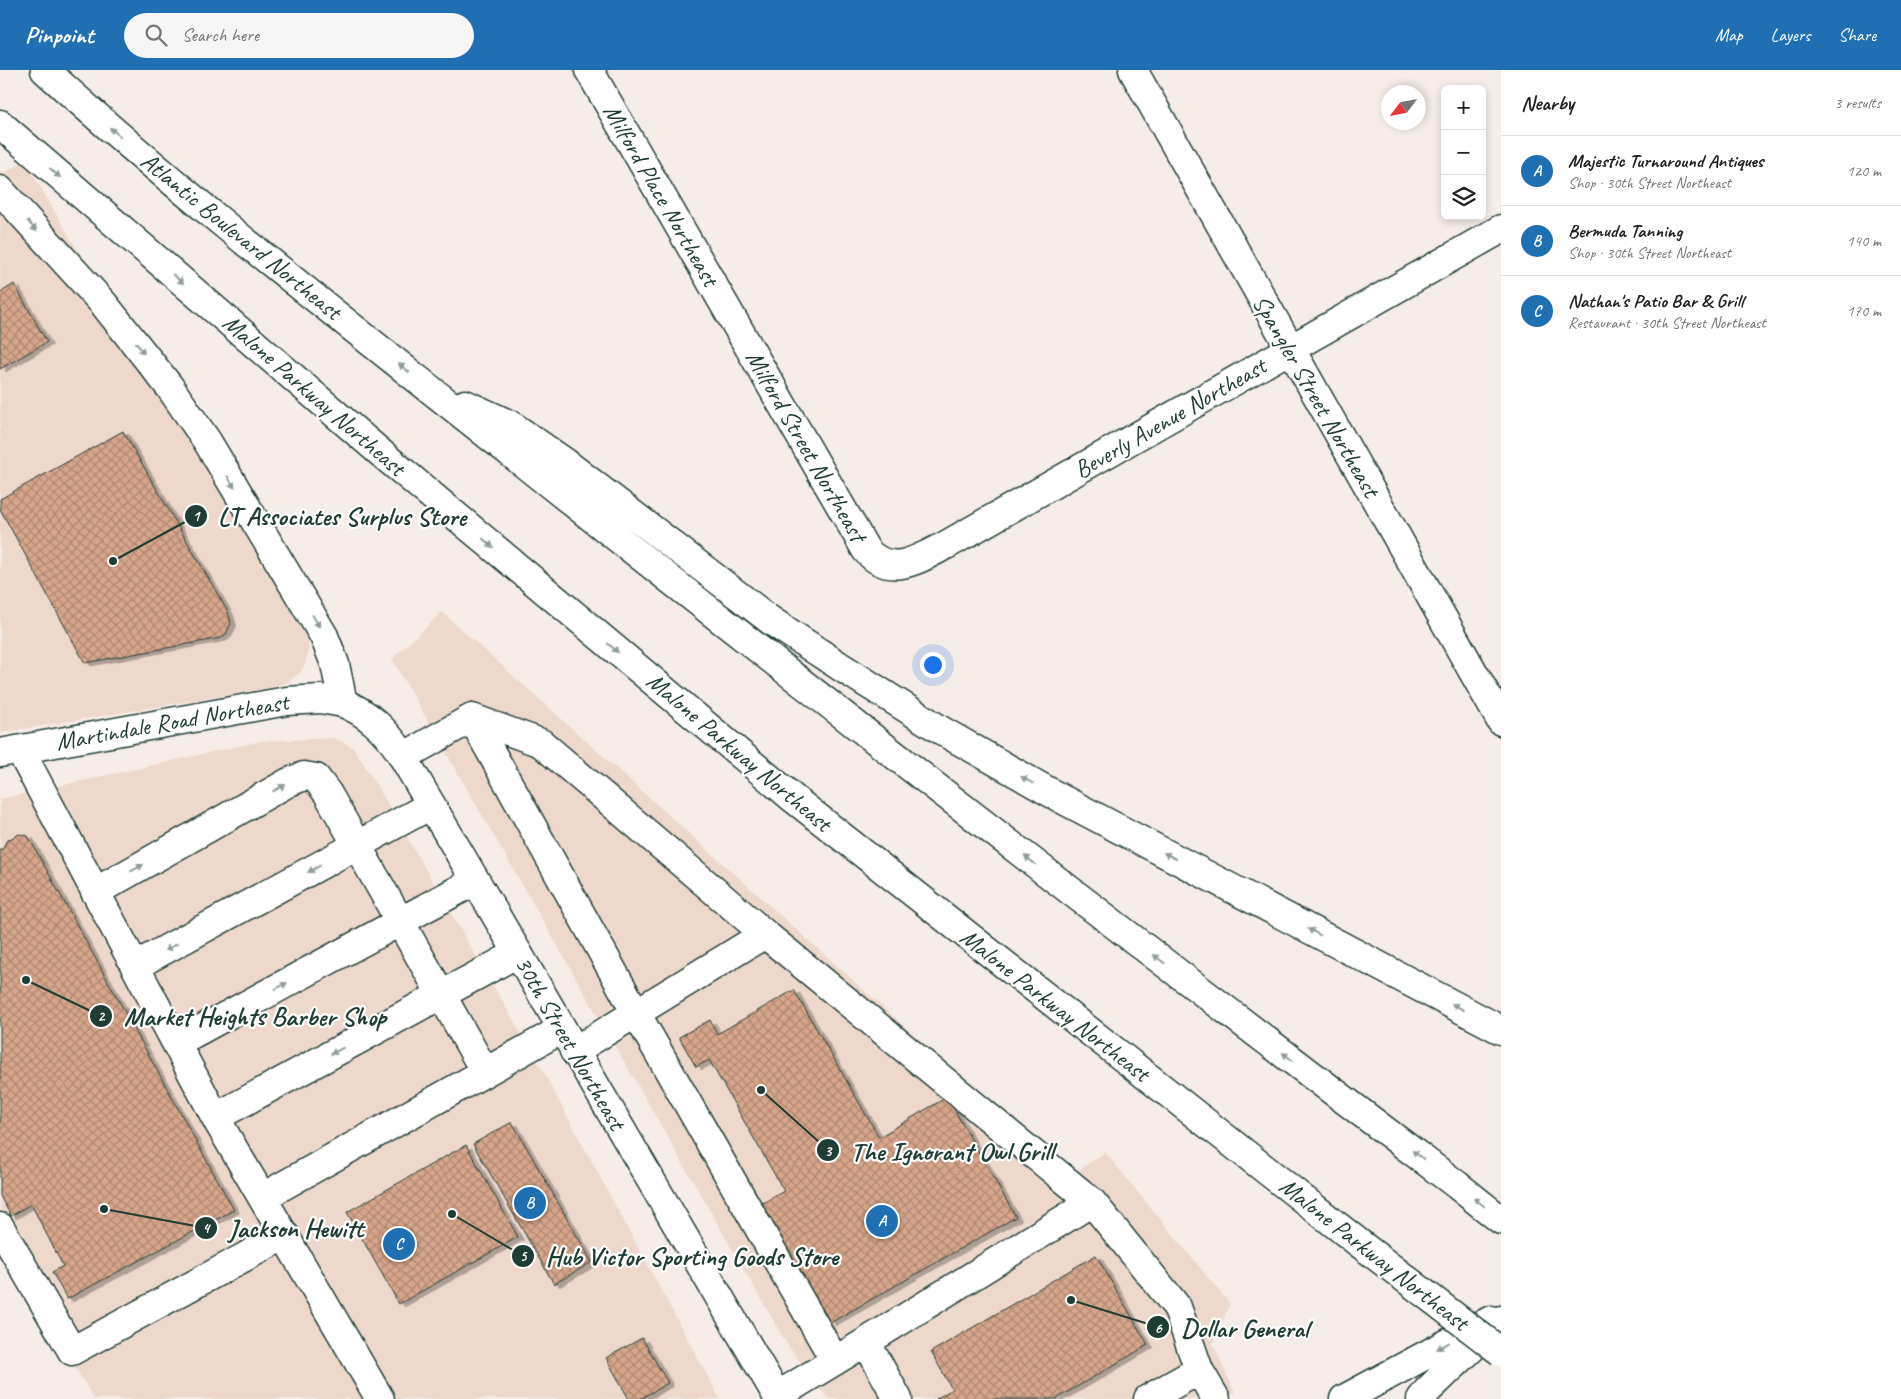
<!DOCTYPE html>
<html lang="en">
<head>
<meta charset="utf-8">
<style>
  body { margin:0; font-family:Caveat,sans-serif; background:#f6f6f6; color:#202124 }
  .controls { position:absolute; right:15px; top:15px; display:grid; overflow:hidden; border-radius:8px; box-shadow:0 2px 8px #0003 }
  .controls button { width:45px; height:45px; display:grid; place-items:center; padding:0; border:0; border-bottom:1px solid #e0e0e0; background:#fff; color:#202124; font:25px sans-serif }
  .compass { position:absolute; left:1381px; top:15px; width:45px; height:45px; border-radius:50%; background:#fff; box-shadow:0 2px 8px #0003; rotate:238deg }
  .you { position:absolute; left:932px; top:594px; width:18px; height:18px; margin:-12px; border:4px solid #fff; border-radius:50%; background:#1a73e8; box-shadow:0 0 0 8px #1a73e833 }
  .badge { display:grid; place-items:center; width:32px; height:32px; border-radius:50%; background:#1f6fb2; color:#fff; font-size:16px; font-weight:700 }
  .pin { position:absolute; translate:-50% -50%; border:2px solid #fff; box-shadow:0 1px 5px #0006 }
  .list { margin:0; padding:0; list-style:none }
  h2 { display:flex; justify-content:space-between; align-items:center; height:65px; margin:0; padding:0 20px; font-size:21px }
  h2 small { font-size:16px; font-weight:400; color:#757577 }
  .list li { display:grid; grid-template-columns:32px 1fr auto; gap:15px; align-items:center; box-sizing:border-box; height:70px; padding:0 20px; border-top:1px solid #e0e0e0 }
  .list b { display:block; font-size:19px; white-space:nowrap }
  .list p { margin:0; font-size:16px; white-space:nowrap; color:#757577 }
  .list em { font-size:16px; font-style:normal; color:#757577 }
  .icon { flex:none; width:28px; height:28px; fill:none; stroke:currentColor; stroke-width:2; stroke-linecap:round; stroke-linejoin:round }
  .map { position:relative; flex:none; width:1501px; height:1329px; overflow:hidden }
  header { display:flex; align-items:center; gap:30px; box-sizing:border-box; height:70px; padding:0 25px; background:#1f6fb2; color:#fff }
  header strong { font-size:24px }
  nav { display:flex; gap:28px; margin-inline-start:auto; font-size:18px }
  .search { width:350px; height:45px; background:#f6f6f6; display:flex; align-items:center; gap:12px; box-sizing:border-box; padding:0 18px; border-radius:28px; color:#757577; font-size:19px }
  main { display:flex }
  aside { flex:1; background:#fff }
  .map>svg:first-child { display:block }
</style>
</head>
<body>
<header>
<strong>Pinpoint</strong>
<div class="search"><svg class="icon" aria-label="search" viewBox="0 0 24 24"><circle cx="10" cy="10" r="6"/><path d="M15 15l6 6"/></svg>Search here</div>
<nav><a>Map</a><a>Layers</a><a>Share</a></nav>
</header>
<main>
<div class="map">
<svg width="1501" height="1329" viewBox="0 0 1501 1329">
  <defs>
    <pattern id="building-cross-hatch" width="8" height="8" patternUnits="userSpaceOnUse" patternTransform="scale(1.25)"><rect width="8" height="8" fill="#d8a68b"/><path d="M0 0l8 8M0 8l8-8" fill="none" stroke="#af8872"/></pattern>
    <filter id="shadow"><feDropShadow dx="5.5" dy="3" stdDeviation="0" flood-color="#0004"/></filter>
  </defs>
  <rect width="100%" height="100%" fill="#f7ede8"/>
  <filter id="ink" filterUnits="userSpaceOnUse"><feTurbulence type="fractalNoise" baseFrequency=".02" numOctaves="2"/><feDisplacementMap in="SourceGraphic" scale="10" xChannelSelector="R" yChannelSelector="G"/><feConvolveMatrix kernelMatrix="1 2 1 2 8 2 1 2 1" color-interpolation-filters="sRGB"/></filter>
  <g filter="url(#ink)">
    <path fill="#eed8cc" d="M25,91L308,570L309,579L305,594L301,602L288,612L268,618L0,663V105Z
      M442,542L961,1007L1076,1102L1105,1082L1230,1234L1213,1274L1235,1323L1225,1329H828L788,1276L392,589Z
      M335,668L354,678L379,719L544,1003L720,1329H94L0,1173V729L261,671Z"/>
    <path fill="url(#building-cross-hatch)" stroke="#1f3d34" filter="url(#shadow)" d="M14,214L47,272L0,299V223Z
      M123,361L228,542L231,553L226,564L221,568L85,593L0,439V429Z
      M19,764L28,766L234,1140L67,1229L52,1202L63,1196L31,1134L11,1146L0,1126V779H3L6,771Z
      M794,920L879,1067L947,1027L1016,1147L830,1253L761,1134L784,1121L709,990L696,997L679,967L710,950L717,964Z
      M512,1052L592,1192L554,1214L473,1074Z
      M466,1075L518,1167L399,1234L347,1142Z
      M1096,1185L1148,1275L1056,1329H936L952,1319L931,1282Z
      M642,1268L668,1313L640,1329H629L606,1288Z"/>
    <g fill="none" stroke-linecap="round" stroke-linejoin="round">
      <g stroke="#1f3d34" stroke-width="31">
        <path id="minor" d="M589,0L866,480C891,509 920,488 948,474L1501,159
          M1133,0L1501,651
          M20,680L218,1052L380,1329
          M0,683L287,631L321,629L343,633
          M403,687L472,648L636,943L765,864L541,673L472,648
          M95,822L289,712L304,706L316,708L328,724L485,1002
          M765,864L1092,1132
          M135,896L431,735
          M176,973L475,811
          M574,981L636,943L835,1291
          M216,1047L518,883
          M263,1127L562,959
          M0,1157L72,1281L285,1165
          M866,1272L1092,1132L1177,1237L1199,1300L1216,1329
          M777,1326L866,1272L898,1329
          M1148,1329L1199,1300"/>
      </g>
      <g stroke="#1f3d34" stroke-width="31">
        <path id="major" d="M343,633C368,643 384,659 399,680L779,1329
          M1344,1329L1491,1250"/>
      </g>
      <g stroke="#1f3d34" stroke-width="31">
        <path id="highway" d="M45,0C194,136 355,259 513,385C824,633 1139,875 1457,1115L1501,1150
          M0,54L382,384L794,729L1359,1173
          M0,120L103,233L169,316L207,371L324,566L335,594L343,633
          M465,334L511,355L530,368L566,393L770,550L841,597L944,662L1060,728L1501,960
          M1421,1329L1428,1320L1501,1250"/>
      </g>
      <use href="#minor" stroke="#fff" stroke-width="28"/>
      <use href="#major" stroke="#fff" stroke-width="28"/>
      <use href="#highway" stroke="#fff" stroke-width="28"/>
      <g stroke="#1f3d34" stroke-width="31" stroke-linecap="butt">
        <path id="highway-bridge" d="M1359,1173L1501,1282"/>
      </g>
      <use href="#highway-bridge" stroke="#fff" stroke-width="28"/>
    </g>
    <defs><path id="oneway-solid" d="M-6-.8H1V-3.2L6.5 0L1 3.2V.8H-6Z" transform="scale(1.25)"/></defs>
    <g fill="#8f9e9a">
      <use href="#oneway-solid" transform="translate(115 62) rotate(-140)"/>
      <use href="#oneway-solid" transform="translate(55 103) rotate(41)"/>
      <use href="#oneway-solid" transform="translate(32 156) rotate(49)"/>
      <use href="#oneway-solid" transform="translate(178 209) rotate(41)"/>
      <use href="#oneway-solid" transform="translate(140 278) rotate(51)"/>
      <use href="#oneway-solid" transform="translate(404 298) rotate(-142)"/>
      <use href="#oneway-solid" transform="translate(231 412) rotate(59)"/>
      <use href="#oneway-solid" transform="translate(488 473) rotate(40)"/>
      <use href="#oneway-solid" transform="translate(316 551) rotate(59)"/>
      <use href="#oneway-solid" transform="translate(613 578) rotate(40)"/>
      <use href="#oneway-solid" transform="translate(1027 710) rotate(-150)"/>
      <use href="#oneway-solid" transform="translate(279 718) rotate(-29)"/>
      <use href="#oneway-solid" transform="translate(1170 786) rotate(-153)"/>
      <use href="#oneway-solid" transform="translate(1030 790) rotate(-142)"/>
      <use href="#oneway-solid" transform="translate(137 798) rotate(-29)"/>
      <use href="#oneway-solid" transform="translate(314 799) rotate(152)"/>
      <use href="#oneway-solid" transform="translate(1314 862) rotate(-152)"/>
      <use href="#oneway-solid" transform="translate(171 877) rotate(152)"/>
      <use href="#oneway-solid" transform="translate(1159 889) rotate(-143)"/>
      <use href="#oneway-solid" transform="translate(281 916) rotate(-28)"/>
      <use href="#oneway-solid" transform="translate(1458 937) rotate(-152)"/>
      <use href="#oneway-solid" transform="translate(337 981) rotate(152)"/>
      <use href="#oneway-solid" transform="translate(1288 987) rotate(-143)"/>
      <use href="#oneway-solid" transform="translate(1418 1085) rotate(-143)"/>
      <use href="#oneway-solid" transform="translate(1479 1132) rotate(-141)"/>
      <use href="#oneway-solid" transform="translate(1443 1276) rotate(152)"/>
    </g>
  </g>
  <g text-anchor="middle" dominant-baseline="central" stroke-width="4.5" stroke-linejoin="round" paint-order="stroke">
    <g font-size="25" fill="#1f3d34" stroke="#fff">
      <text transform="translate(661 125) rotate(60)">Milford Place Northeast</text>
      <text transform="translate(241 166) rotate(39)">Atlantic Boulevard Northeast</text>
      <text transform="translate(314 325) rotate(41)">Malone Parkway Northeast</text>
      <text transform="translate(1316 326) rotate(60)">Spangler Street Northeast</text>
      <text transform="translate(1170 348) rotate(-30)">Beverly Avenue Northeast</text>
      <text transform="translate(806 376) rotate(60)">Milford Street Northeast</text>
      <text transform="translate(172 652) rotate(-10)">Martindale Road Northeast</text>
      <text transform="translate(739 682) rotate(40)">Malone Parkway Northeast</text>
      <text transform="translate(1055 935) rotate(38)">Malone Parkway Northeast</text>
      <text transform="translate(570 973) rotate(60)">30th Street Northeast</text>
      <text transform="translate(1374 1184) rotate(38)">Malone Parkway Northeast</text>
    </g>
  </g>
  <path fill="none" stroke="#1f3d34" stroke-width="2" d="M113 491L196 446M26 910L101 946M761 1020L828 1080M104 1139L206 1158M452 1144L523 1186M1071 1230L1158 1257"/>
  <g fill="#1f3d34" stroke="#fff" stroke-width="2">
    <circle cx="113" cy="491" r="5"/>
    <circle cx="26" cy="910" r="5"/>
    <circle cx="761" cy="1020" r="5"/>
    <circle cx="104" cy="1139" r="5"/>
    <circle cx="452" cy="1144" r="5"/>
    <circle cx="1071" cy="1230" r="5"/>
    <circle cx="196" cy="446" r="12"/>
    <circle cx="101" cy="946" r="12"/>
    <circle cx="828" cy="1080" r="12"/>
    <circle cx="206" cy="1158" r="12"/>
    <circle cx="523" cy="1186" r="12"/>
    <circle cx="1158" cy="1257" r="12"/>
  </g>
  <g font-size="15" text-anchor="middle" font-weight="bold" fill="#fff">
    <text x="196" y="451">1</text>
    <text x="101" y="951">2</text>
    <text x="828" y="1086">3</text>
    <text x="206" y="1163">4</text>
    <text x="523" y="1191">5</text>
    <text x="1158" y="1263">6</text>
  </g>
  <g font-size="26" text-anchor="middle" font-weight="bold" fill="#1f3d34" stroke="#fff" stroke-width="4.5" stroke-linejoin="round" paint-order="stroke">
    <text x="342" y="455">LT Associates Surplus Store</text>
    <text x="255" y="955">Market Heights Barber Shop</text>
    <text x="952" y="1090">The Ignorant Owl Grill</text>
    <text x="296" y="1167">Jackson Hewitt</text>
    <text x="692" y="1195">Hub Victor Sporting Goods Store</text>
    <text x="1245" y="1267">Dollar General</text>
  </g>
</svg>
<div class="controls">
<button>+</button>
<button>−</button>
<button><svg class="icon" aria-label="layers" viewBox="0 0 24 24"><path d="M12 4l9 5-9 5-9-5zM3 14l9 5 9-5"/></svg></button>
</div>
<svg class="compass" viewBox="-18 -18 36 36"><path d="M0-13l5 13h-10z" fill="#e53935"/><path d="M0 13l5-13h-10z" fill="#757577"/></svg>
<div class="you"></div>
<div class="pin badge" style="left:882px;top:1151px">A</div>
<div class="pin badge" style="left:530px;top:1133px">B</div>
<div class="pin badge" style="left:399px;top:1174px">C</div>
</div>
<aside>
<h2>Nearby<small>3 results</small></h2>
<ul class="list">
<li><span class="badge">A</span><div><b>Majestic Turnaround Antiques</b><p>Shop · 30th Street Northeast</p></div><em>120 m</em></li>
<li><span class="badge">B</span><div><b>Bermuda Tanning</b><p>Shop · 30th Street Northeast</p></div><em>140 m</em></li>
<li><span class="badge">C</span><div><b>Nathan's Patio Bar &amp; Grill</b><p>Restaurant · 30th Street Northeast</p></div><em>170 m</em></li>
</ul>
</aside>
</main>
</body>
</html>
